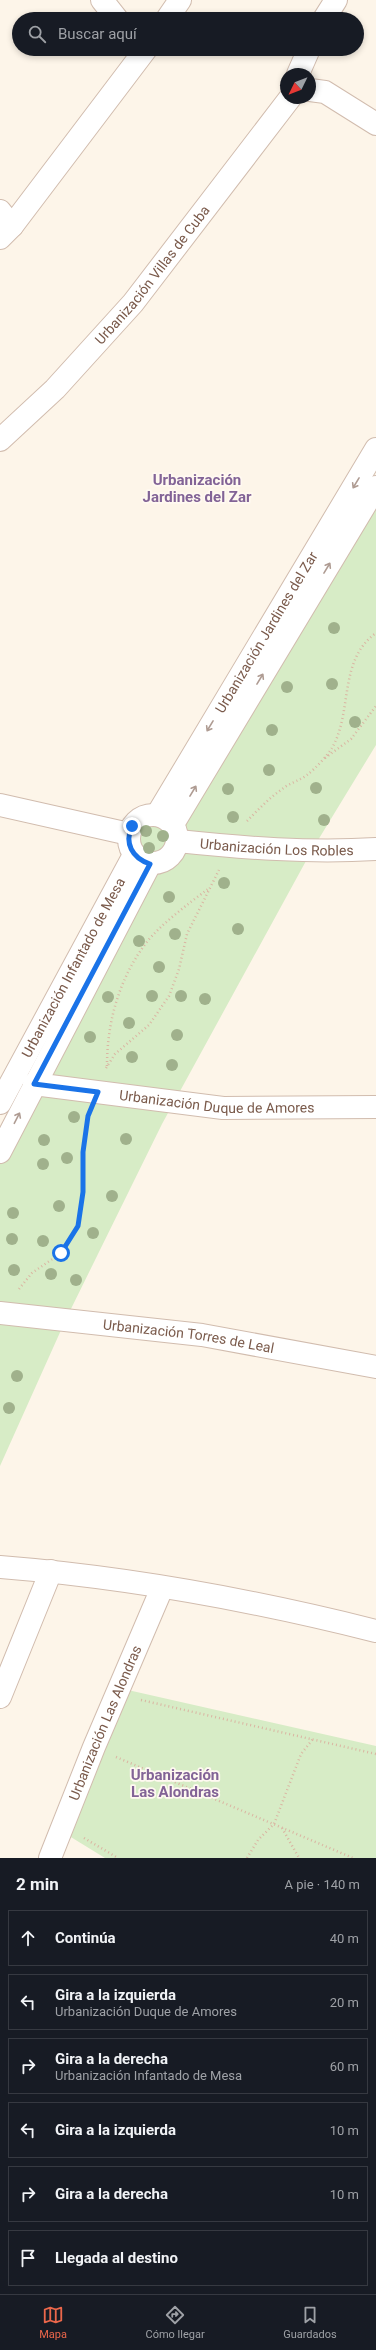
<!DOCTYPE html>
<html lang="es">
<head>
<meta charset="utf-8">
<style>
  body { margin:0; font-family:Roboto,sans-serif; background:#20242c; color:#f1f3f6 }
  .compass { position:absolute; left:280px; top:68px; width:36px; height:36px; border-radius:50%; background:#171b24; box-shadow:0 2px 6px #0003; rotate:227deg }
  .stop { position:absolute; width:12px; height:12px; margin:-9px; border:3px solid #1a73e8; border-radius:50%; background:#fff }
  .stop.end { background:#1a73e8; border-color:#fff; box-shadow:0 1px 4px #0008 }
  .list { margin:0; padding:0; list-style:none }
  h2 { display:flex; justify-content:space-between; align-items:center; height:52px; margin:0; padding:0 16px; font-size:17px }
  h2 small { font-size:13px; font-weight:400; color:#9ea1a6 }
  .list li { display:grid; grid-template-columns:26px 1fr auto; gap:12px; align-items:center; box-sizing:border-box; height:56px; margin:0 8px 8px; padding:0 8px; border:1px solid #363941; border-radius:0px }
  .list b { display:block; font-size:15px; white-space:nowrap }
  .list p { margin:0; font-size:13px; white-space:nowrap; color:#9ea1a6 }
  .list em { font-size:13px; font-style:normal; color:#9ea1a6 }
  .icon { flex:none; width:22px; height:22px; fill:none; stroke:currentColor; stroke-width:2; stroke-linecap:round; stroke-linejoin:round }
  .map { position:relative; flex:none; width:376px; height:1858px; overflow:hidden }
  .search { position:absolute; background:#171b24; box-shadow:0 2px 6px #0003; left:12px; right:12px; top:12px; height:44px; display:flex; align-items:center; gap:10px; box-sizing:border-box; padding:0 14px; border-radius:22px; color:#9ea1a6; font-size:15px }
  .sheet { height:436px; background:#171b24 }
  nav { display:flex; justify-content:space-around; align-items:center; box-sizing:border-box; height:56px; border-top:1px solid #363941; background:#171b24; font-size:11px; color:#9ea1a6 }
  nav a { display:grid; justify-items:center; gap:2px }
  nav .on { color:#eb674b }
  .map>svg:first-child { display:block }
</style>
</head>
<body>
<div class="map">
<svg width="376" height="1858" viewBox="0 0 376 1858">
  <rect width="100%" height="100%" fill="#fdf5e9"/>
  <path fill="#d7ecc6" d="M376,487V745L312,850L162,1124L66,1319L0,1466V1152L159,863C174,856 175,848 177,832Z
    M135 839a18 18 0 1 1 36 0a18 18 0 1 1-36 0Z
    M119,1688L376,1746V1858H105L61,1831Z"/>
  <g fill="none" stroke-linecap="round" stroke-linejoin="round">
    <g stroke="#d1bcae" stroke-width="24">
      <g id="street">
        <path d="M102,0L117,19"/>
        <path d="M167,19L180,0"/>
        <path d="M324,19L336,0"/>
        <path d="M298,74L309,49"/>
        <path d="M310,90L325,92L376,124"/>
        <path d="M0,211L12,226"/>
        <path d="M0,238L12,226L146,49"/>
        <path id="s1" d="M0,440L55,389L133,303L290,98"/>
        <path d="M0,805L129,834"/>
        <circle cx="153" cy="839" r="24"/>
        <path id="s2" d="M157,815L376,449"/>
        <path d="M173,824L376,487"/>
        <path id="s3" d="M178,841C244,848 310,853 376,849"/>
        <path id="s4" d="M34,1084L223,1108L376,1107"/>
        <path id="s5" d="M0,1103L134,855"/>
        <path d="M0,1152L150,864"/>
        <path id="s6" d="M0,1313L202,1335L376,1367"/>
        <path d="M0,1567C126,1577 253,1600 376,1631"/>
        <path d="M0,1697L51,1571"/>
        <path id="s7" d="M50,1858L94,1747L162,1588"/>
      </g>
    </g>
    <path stroke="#dab5a2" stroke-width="2.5" stroke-dasharray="1 3" stroke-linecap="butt" d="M325,758L351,739L376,706
      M247,821C258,810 268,799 281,790C289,783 299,781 307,775C315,769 327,756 332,748C353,712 338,660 376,633
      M107,1066C107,1022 119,979 146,943C161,924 188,904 208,889
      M106,1068L115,1054L149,1025L169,996L179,969L187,934L219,870
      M19,1289L32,1273L61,1253L78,1226L83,1192V1152L88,1115
      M141,1700L376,1754
      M116,1757L353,1858
      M282,1828L299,1858
      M84,1838L118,1858
      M247,1858L258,1840L274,1824L301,1754L313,1739"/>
    <use href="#street" stroke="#fff" stroke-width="22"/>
  </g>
  <g fill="#a0b18c">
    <circle cx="334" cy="628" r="6"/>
    <circle cx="332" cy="684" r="6"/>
    <circle cx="287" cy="687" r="6"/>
    <circle cx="355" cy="722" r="6"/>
    <circle cx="272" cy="730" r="6"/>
    <circle cx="269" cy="770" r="6"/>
    <circle cx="316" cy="788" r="6"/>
    <circle cx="228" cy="789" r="6"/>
    <circle cx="233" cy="817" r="6"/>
    <circle cx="324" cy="820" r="6"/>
    <circle cx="146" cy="831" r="6"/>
    <circle cx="163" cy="836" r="6"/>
    <circle cx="149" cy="848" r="6"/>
    <circle cx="224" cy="883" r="6"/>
    <circle cx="169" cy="897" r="6"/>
    <circle cx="238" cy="929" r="6"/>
    <circle cx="175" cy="934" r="6"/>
    <circle cx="139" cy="941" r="6"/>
    <circle cx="159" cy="967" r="6"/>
    <circle cx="152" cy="996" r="6"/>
    <circle cx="181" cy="996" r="6"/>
    <circle cx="108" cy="997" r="6"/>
    <circle cx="205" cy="999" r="6"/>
    <circle cx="129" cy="1023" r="6"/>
    <circle cx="177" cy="1035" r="6"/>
    <circle cx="90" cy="1037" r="6"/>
    <circle cx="132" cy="1057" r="6"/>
    <circle cx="172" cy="1065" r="6"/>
    <circle cx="74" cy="1117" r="6"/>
    <circle cx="126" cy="1139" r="6"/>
    <circle cx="44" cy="1140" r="6"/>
    <circle cx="67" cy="1158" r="6"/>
    <circle cx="43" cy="1164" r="6"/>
    <circle cx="112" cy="1196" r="6"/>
    <circle cx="59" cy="1206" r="6"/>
    <circle cx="13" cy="1213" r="6"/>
    <circle cx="93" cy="1233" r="6"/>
    <circle cx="12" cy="1239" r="6"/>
    <circle cx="43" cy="1241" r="6"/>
    <circle cx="14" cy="1270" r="6"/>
    <circle cx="51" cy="1274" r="6"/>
    <circle cx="76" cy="1280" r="6"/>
    <circle cx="17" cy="1376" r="6"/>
    <circle cx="9" cy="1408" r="6"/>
  </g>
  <defs><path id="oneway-shaft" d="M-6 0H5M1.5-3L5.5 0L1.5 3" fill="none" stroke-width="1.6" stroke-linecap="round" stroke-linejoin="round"/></defs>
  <g stroke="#af9c93">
    <use href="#oneway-shaft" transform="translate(356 483) rotate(121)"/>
    <use href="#oneway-shaft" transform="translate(327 568) rotate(-59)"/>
    <use href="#oneway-shaft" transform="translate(260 679) rotate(-59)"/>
    <use href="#oneway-shaft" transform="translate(210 726) rotate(121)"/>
    <use href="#oneway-shaft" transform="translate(193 791) rotate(-59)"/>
    <use href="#oneway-shaft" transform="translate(17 1118) rotate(-63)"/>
  </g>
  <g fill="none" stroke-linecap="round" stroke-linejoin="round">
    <path stroke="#1a73e8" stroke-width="5" d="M61,1253L78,1226L83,1192V1152L88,1116L98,1092L34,1084L150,864C132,858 124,843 132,826"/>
  </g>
  <g text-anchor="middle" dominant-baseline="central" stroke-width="3.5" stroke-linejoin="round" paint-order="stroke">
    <g font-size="14" fill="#7a5a4b" stroke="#fff9f1">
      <text stroke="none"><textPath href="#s1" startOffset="225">Urbanización Villas de Cuba</textPath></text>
      <text stroke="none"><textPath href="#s2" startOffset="213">Urbanización Jardines del Zar</textPath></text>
      <text stroke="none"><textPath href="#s3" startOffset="99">Urbanización Los Robles</textPath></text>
      <text stroke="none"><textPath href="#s5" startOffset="154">Urbanización Infantado de Mesa</textPath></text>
      <text stroke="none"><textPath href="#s4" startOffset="184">Urbanización Duque de Amores</textPath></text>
      <text stroke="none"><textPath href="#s6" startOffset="190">Urbanización Torres de Leal</textPath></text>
      <text stroke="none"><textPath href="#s7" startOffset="146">Urbanización Las Alondras</textPath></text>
    </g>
    <g font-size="15" font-weight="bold" fill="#826396" stroke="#fff9f1">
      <text x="197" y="480">Urbanización<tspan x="197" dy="17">Jardines del Zar</tspan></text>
      <text x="175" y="1775">Urbanización<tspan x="175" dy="17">Las Alondras</tspan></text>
    </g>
  </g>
</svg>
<svg class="compass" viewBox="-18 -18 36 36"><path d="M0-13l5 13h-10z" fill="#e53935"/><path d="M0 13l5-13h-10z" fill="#9ea1a6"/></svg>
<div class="stop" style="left:61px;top:1253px"></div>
<div class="stop end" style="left:132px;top:826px"></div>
<div class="search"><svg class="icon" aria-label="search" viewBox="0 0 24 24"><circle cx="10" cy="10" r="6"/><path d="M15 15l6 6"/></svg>Buscar aquí</div>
</div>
<section class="sheet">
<h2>2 min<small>A pie · 140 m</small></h2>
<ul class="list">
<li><svg class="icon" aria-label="ahead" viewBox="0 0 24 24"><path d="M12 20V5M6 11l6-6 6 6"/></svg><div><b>Continúa</b></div><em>40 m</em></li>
<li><svg class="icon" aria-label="left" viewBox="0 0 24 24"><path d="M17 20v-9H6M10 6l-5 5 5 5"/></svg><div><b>Gira a la izquierda</b><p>Urbanización Duque de Amores</p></div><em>20 m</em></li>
<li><svg class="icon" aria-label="right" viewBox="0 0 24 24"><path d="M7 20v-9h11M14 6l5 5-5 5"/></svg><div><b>Gira a la derecha</b><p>Urbanización Infantado de Mesa</p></div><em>60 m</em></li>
<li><svg class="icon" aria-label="left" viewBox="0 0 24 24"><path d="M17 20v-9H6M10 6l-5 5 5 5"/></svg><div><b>Gira a la izquierda</b></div><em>10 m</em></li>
<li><svg class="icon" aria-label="right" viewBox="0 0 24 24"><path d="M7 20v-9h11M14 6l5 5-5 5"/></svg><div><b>Gira a la derecha</b></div><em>10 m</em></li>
<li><svg class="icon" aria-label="arrive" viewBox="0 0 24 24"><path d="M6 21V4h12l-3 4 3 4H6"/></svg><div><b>Llegada al destino</b></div></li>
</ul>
</section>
<nav>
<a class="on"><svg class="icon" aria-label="map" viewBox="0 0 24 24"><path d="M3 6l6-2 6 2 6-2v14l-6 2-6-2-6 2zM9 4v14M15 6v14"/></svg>Mapa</a>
<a><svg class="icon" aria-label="directions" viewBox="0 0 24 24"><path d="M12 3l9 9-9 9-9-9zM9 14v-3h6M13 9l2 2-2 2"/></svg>Cómo llegar</a>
<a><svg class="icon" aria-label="saved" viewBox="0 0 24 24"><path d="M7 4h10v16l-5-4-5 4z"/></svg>Guardados</a>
</nav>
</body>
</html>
